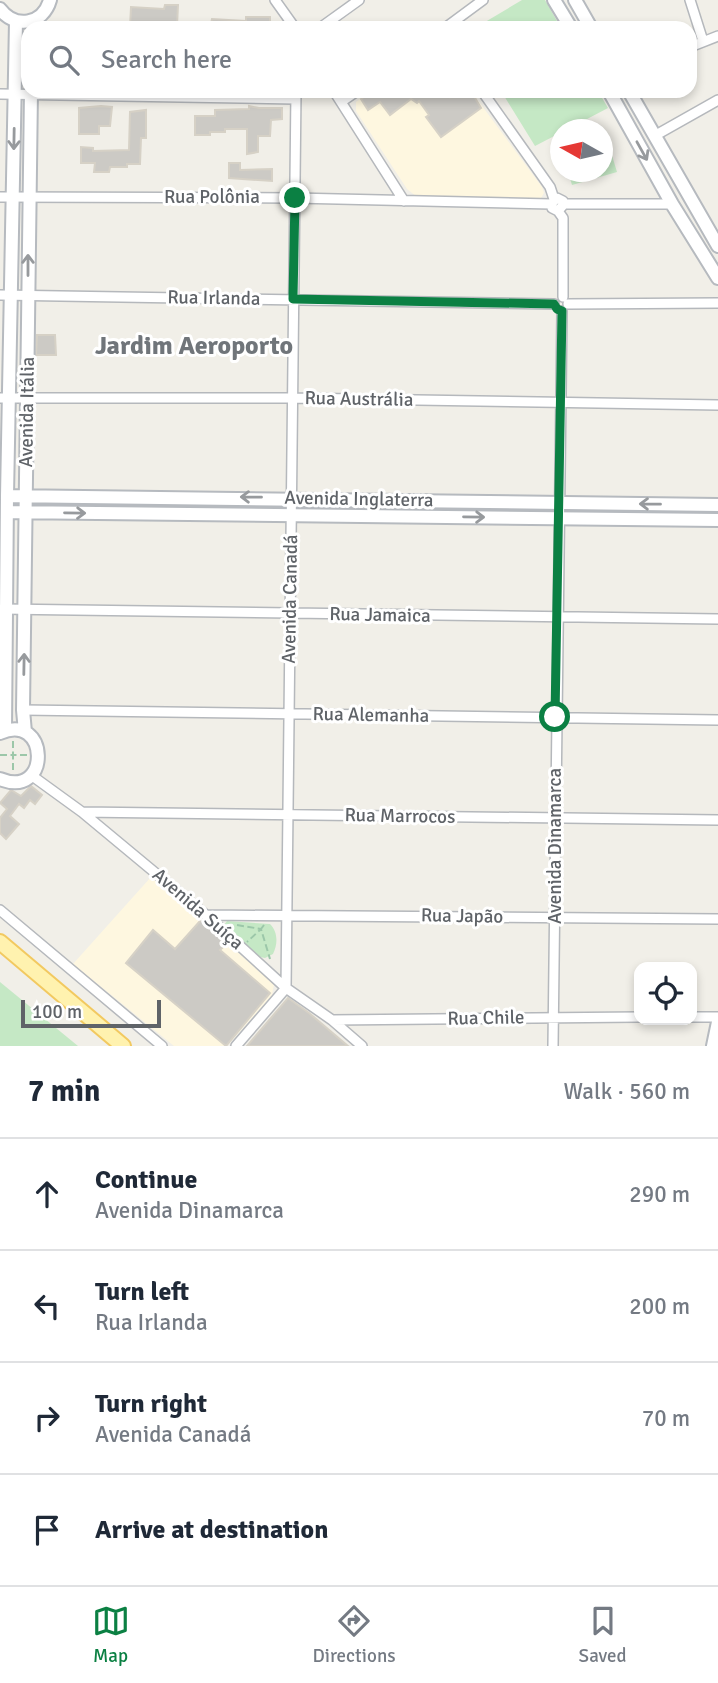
<!DOCTYPE html>
<html lang="en">
<head>
<meta charset="utf-8">
<style>
  body { margin:0; font-family:Signika,sans-serif; background:#f2f2f3; color:#1f2937 }
  .controls { position:absolute; right:21px; bottom:21px; display:grid; overflow:hidden; border-radius:14px; box-shadow:0 4px 10px #0003 }
  .controls button { width:63px; height:63px; display:grid; place-items:center; padding:0; border:0; border-bottom:2px solid #e0e1e3; background:#fff; color:#1f2937; font:35px sans-serif }
  .compass { position:absolute; left:550px; top:119px; width:63px; height:63px; border-radius:50%; background:#fff; box-shadow:0 4px 10px #0003; rotate:278deg }
  .scale { position:absolute; left:21px; bottom:18px; width:140px; box-sizing:border-box; padding-left:7px; border:4px solid #5f6368; border-top:0; font-size:19px; line-height:24px; white-space:nowrap; color:#5f6368; -webkit-text-stroke:5px #fff; paint-order:stroke }
  .stop { position:absolute; width:21px; height:21px; margin:-16px; border:5px solid #0b8043; border-radius:50%; background:#fff }
  .stop.end { background:#0b8043; border-color:#fff; box-shadow:0 2px 7px #0008 }
  .list { margin:0; padding:0; list-style:none }
  h2 { display:flex; justify-content:space-between; align-items:center; height:91px; margin:0; padding:0 28px; font-size:30px }
  h2 small { font-size:23px; font-weight:400; color:#747a83 }
  .list li { display:grid; grid-template-columns:46px 1fr auto; gap:21px; align-items:center; box-sizing:border-box; height:112px; padding:0 28px; border-top:2px solid #e0e1e3 }
  .list b { display:block; font-size:26px; white-space:nowrap }
  .list p { margin:0; font-size:23px; white-space:nowrap; color:#747a83 }
  .list em { font-size:23px; font-style:normal; color:#747a83 }
  .icon { flex:none; width:38px; height:38px; fill:none; stroke:currentColor; stroke-width:2; stroke-linecap:round; stroke-linejoin:round }
  .map { position:relative; flex:none; width:718px; height:1046px; overflow:hidden }
  .search { position:absolute; background:#fff; box-shadow:0 4px 10px #0003; left:21px; right:21px; top:21px; height:77px; display:flex; align-items:center; gap:18px; box-sizing:border-box; padding:0 24px; border-radius:21px; color:#747a83; font-size:26px }
  .sheet { height:539px; background:#fff }
  nav { display:flex; justify-content:space-around; align-items:center; box-sizing:border-box; height:98px; border-top:2px solid #e0e1e3; background:#fff; font-size:19px; color:#747a83 }
  nav a { display:grid; justify-items:center; gap:4px }
  nav .on { color:#0b8043 }
  .map>svg:first-child { display:block }
</style>
</head>
<body>
<div class="map">
<svg width="718" height="1046" viewBox="0 0 718 1046">
  <rect width="100%" height="100%" fill="#f1efe8"/>
  <path fill="#fef7e0" d="M371,91H471L542,187L544,193L541,198L417,197L407,189L356,111V102Z
    M151,877L274,984L272,995L227,1046H174L73,964Z"/>
  <path fill="#c5e8c5" d="M522,0H545L561,28H475Z
    M501,91H598L608,108L568,129L560,130V133L535,146Z
    M610,149L617,172L572,185L568,172H602L603,151Z
    M227,921L270,924C278,932 278,944 273,954L265,958L260,957L224,925Z
    M0,982L78,1046H0Z"/>
  <path fill="#cccac5" stroke="#d6d1c6" stroke-width="2" d="M165,5H178L177,26L130,28L131,7L164,9Z
    M246,17H270V28H210L212,19L246,21Z
    M373,91H446L450,97L458,91H471L481,108L441,137L426,117L429,115L419,101L417,103L411,99L390,115L380,102L368,110L361,99Z
    M101,106L112,107L110,126H99V134H79V108Z
    M249,106L259,108H282V119L271,120L270,136H258V152L247,154V129H225V132H210V135H195V116H215V110L249,109Z
    M146,110V138H141L140,164H127V167H110L109,172H94L95,163H81V147L93,148V151L129,150L130,112Z
    M229,163H240V170L272,169V181L229,178Z
    M37,335H55L56,355H36Z
    M31,786L42,795L35,804L30,800L24,808L19,804L10,816L19,824L6,839L0,833V818L7,809L0,803L11,790L21,796Z
    M201,920L227,943L220,950L270,993L226,1046L126,963L153,930L175,949Z
    M288,998L309,1013L348,1046H247Z"/>
  <g fill="none" stroke-linecap="round" stroke-linejoin="round">
    <g stroke="#b5b8bc" stroke-width="12">
      <path id="street" d="M275,0L295,28
        M690,0L703,41
        M320,28L359,0
        M445,28L483,0
        M690,47L718,36
        M334,91L404,201
        M482,91L550,187L554,199
        M0,94L295,99
        M341,102L357,91
        M656,135L718,100
        M0,197L295,198L551,204
        M564,204H672
        M558,211L564,204L563,201L557,198L551,204L552,208L558,211L563,218V297
        M0,295L554,304
        M568,304L718,303
        M0,398H293L718,405
        M2,609L718,619
        M23,710L718,720
        M31,775L82,812L206,915L286,988L332,1020L362,1046
        M82,812L718,820
        M0,910L162,1046
        M206,915L718,919
        M692,1017H718
        M332,1020L639,1017
        M236,1046L286,988L296,91
        M553,1046L562,311"/>
    </g>
    <g stroke="#b6babf" stroke-width="16">
      <path id="secondary" d="M554,0L571,28
        M575,0L591,28
        M0,9C15,29 43,25 50,0
        M609,91L672,204L718,278
        M629,91L718,246
        M7,496L718,505
        M7,512L718,520
        M5,730L7,496L16,21
        M25,732L23,710L31,91
        M0,733C49,711 52,800 0,779
        M713,1046L718,1022"/>
    </g>
    <g stroke="#f2c960" stroke-width="18">
      <path id="primary" d="M0,942L123,1046"/>
    </g>
    <path stroke="#9cc7a9" stroke-width="2" stroke-dasharray="7 3.5" stroke-linecap="butt" d="M13,741V755H28
      M0,755H13V771
      M237,925L261,929L247,942
      M264,925L261,929L270,959"/>
    <use href="#street" stroke="#fff" stroke-width="9"/>
    <use href="#secondary" stroke="#fff" stroke-width="12"/>
    <use href="#primary" stroke="#fff2af" stroke-width="14"/>
  </g>
  <defs><path id="oneway-shaft" d="M-6 0H5M1.5-3L5.5 0L1.5 3" fill="none" stroke-width="1.6" stroke-linecap="round" stroke-linejoin="round" transform="scale(1.75)"/></defs>
  <g stroke="#979a9d">
    <use href="#oneway-shaft" transform="translate(14 139) rotate(91)"/>
    <use href="#oneway-shaft" transform="translate(642 151) rotate(61)"/>
    <use href="#oneway-shaft" transform="translate(28 265) rotate(-90)"/>
    <use href="#oneway-shaft" transform="translate(251 497) rotate(-179)"/>
    <use href="#oneway-shaft" transform="translate(650 504) rotate(-179)"/>
    <use href="#oneway-shaft" transform="translate(75 513) rotate(1)"/>
    <use href="#oneway-shaft" transform="translate(474 517) rotate(1)"/>
    <use href="#oneway-shaft" transform="translate(24 664) rotate(-89)"/>
  </g>
  <g fill="none" stroke-linecap="round" stroke-linejoin="round">
    <path stroke="#0b8043" stroke-width="9" d="M295,198L293,299L554,304L557,309L562,311L555,717"/>
  </g>
  <g text-anchor="middle" dominant-baseline="central" stroke-width="6" stroke-linejoin="round" paint-order="stroke">
    <g font-size="19" fill="#5f6368" stroke="#fff">
      <text x="212" y="197">Rua Polônia</text>
      <text transform="translate(214 298) rotate(1)">Rua Irlanda</text>
      <text transform="translate(359 399) rotate(1)">Rua Austrália</text>
      <text transform="translate(27 412) rotate(-89)">Avenida Itália</text>
      <text transform="translate(359 499) rotate(1)">Avenida Inglaterra</text>
      <text transform="translate(290 599) rotate(-89)">Avenida Canadá</text>
      <text transform="translate(380 615) rotate(1)">Rua Jamaica</text>
      <text transform="translate(371 715) rotate(1)">Rua Alemanha</text>
      <text transform="translate(400 816) rotate(1)">Rua Marrocos</text>
      <text transform="translate(555 846) rotate(-90)">Avenida Dinamarca</text>
      <text transform="translate(198 909) rotate(41)">Avenida Suíça</text>
      <text transform="translate(462 916) rotate(1)">Rua Japão</text>
      <text transform="translate(486 1018) rotate(-1)">Rua Chile</text>
    </g>
    <g font-size="26" font-weight="bold" fill="#70757a" stroke="#fff">
      <text x="194" y="346">Jardim Aeroporto</text>
    </g>
  </g>
</svg>
<div class="controls">
<button><svg class="icon" aria-label="locate" viewBox="0 0 24 24"><circle cx="12" cy="12" r="6"/><path d="M12 2v4M12 18v4M2 12h4M18 12h4"/></svg></button>
</div>
<svg class="compass" viewBox="-18 -18 36 36"><path d="M0-13l5 13h-10z" fill="#e53935"/><path d="M0 13l5-13h-10z" fill="#747a83"/></svg>
<div class="scale">100 m</div>
<div class="stop" style="left:555px;top:717px"></div>
<div class="stop end" style="left:295px;top:198px"></div>
<div class="search"><svg class="icon" aria-label="search" viewBox="0 0 24 24"><circle cx="10" cy="10" r="6"/><path d="M15 15l6 6"/></svg>Search here</div>
</div>
<section class="sheet">
<h2>7 min<small>Walk · 560 m</small></h2>
<ul class="list">
<li><svg class="icon" aria-label="ahead" viewBox="0 0 24 24"><path d="M12 20V5M6 11l6-6 6 6"/></svg><div><b>Continue</b><p>Avenida Dinamarca</p></div><em>290 m</em></li>
<li><svg class="icon" aria-label="left" viewBox="0 0 24 24"><path d="M17 20v-9H6M10 6l-5 5 5 5"/></svg><div><b>Turn left</b><p>Rua Irlanda</p></div><em>200 m</em></li>
<li><svg class="icon" aria-label="right" viewBox="0 0 24 24"><path d="M7 20v-9h11M14 6l5 5-5 5"/></svg><div><b>Turn right</b><p>Avenida Canadá</p></div><em>70 m</em></li>
<li><svg class="icon" aria-label="arrive" viewBox="0 0 24 24"><path d="M6 21V4h12l-3 4 3 4H6"/></svg><div><b>Arrive at destination</b></div></li>
</ul>
</section>
<nav>
<a class="on"><svg class="icon" aria-label="map" viewBox="0 0 24 24"><path d="M3 6l6-2 6 2 6-2v14l-6 2-6-2-6 2zM9 4v14M15 6v14"/></svg>Map</a>
<a><svg class="icon" aria-label="directions" viewBox="0 0 24 24"><path d="M12 3l9 9-9 9-9-9zM9 14v-3h6M13 9l2 2-2 2"/></svg>Directions</a>
<a><svg class="icon" aria-label="saved" viewBox="0 0 24 24"><path d="M7 4h10v16l-5-4-5 4z"/></svg>Saved</a>
</nav>
</body>
</html>
